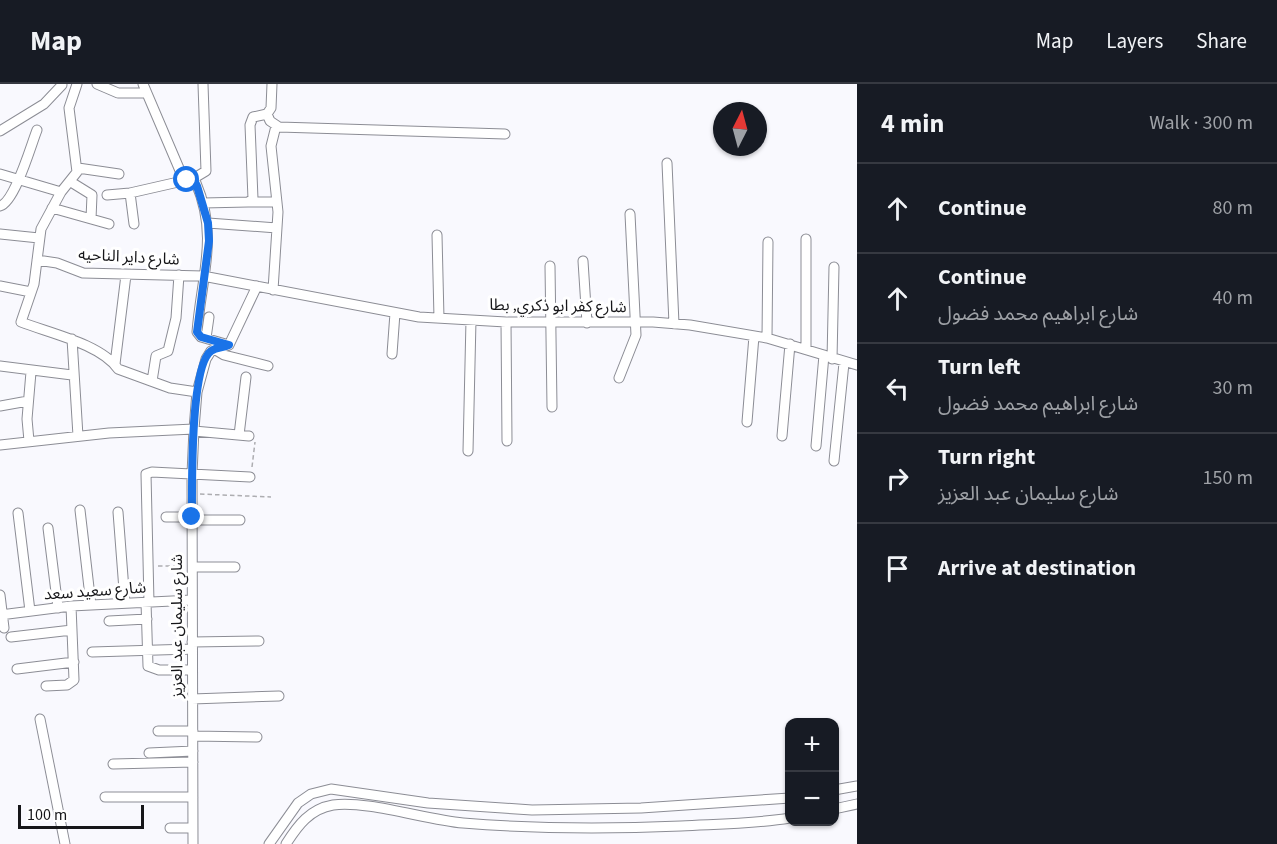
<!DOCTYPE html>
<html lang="en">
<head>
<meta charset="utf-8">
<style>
  body { margin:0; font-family:"Source Sans 3","Noto Sans Arabic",sans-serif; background:#242831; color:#f1f3f6 }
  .controls { position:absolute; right:18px; bottom:18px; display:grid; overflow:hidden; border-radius:12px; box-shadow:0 2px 4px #0004 }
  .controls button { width:54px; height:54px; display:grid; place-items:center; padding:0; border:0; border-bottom:2px solid #363941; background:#171b24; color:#f1f3f6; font:30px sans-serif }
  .compass { position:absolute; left:713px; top:18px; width:54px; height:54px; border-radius:50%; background:#171b24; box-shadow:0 2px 4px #0004; rotate:6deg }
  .scale { position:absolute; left:18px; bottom:15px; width:126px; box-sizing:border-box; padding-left:6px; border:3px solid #161619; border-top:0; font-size:16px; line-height:21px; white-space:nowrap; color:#161619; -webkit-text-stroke:4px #fff; paint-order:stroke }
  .stop { position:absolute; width:18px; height:18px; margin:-14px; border:4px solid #1a73e8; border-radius:50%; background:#fff }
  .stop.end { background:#1a73e8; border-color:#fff; box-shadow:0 2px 6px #0008 }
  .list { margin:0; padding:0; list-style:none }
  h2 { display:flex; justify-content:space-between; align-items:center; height:78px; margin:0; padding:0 24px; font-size:26px }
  h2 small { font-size:20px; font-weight:400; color:#9ea1a6 }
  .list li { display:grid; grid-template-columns:39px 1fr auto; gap:18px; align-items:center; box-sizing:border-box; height:90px; padding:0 24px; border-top:2px solid #363941 }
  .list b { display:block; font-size:22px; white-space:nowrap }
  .list p { margin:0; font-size:20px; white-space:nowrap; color:#9ea1a6 }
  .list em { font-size:20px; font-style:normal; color:#9ea1a6 }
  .icon { flex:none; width:33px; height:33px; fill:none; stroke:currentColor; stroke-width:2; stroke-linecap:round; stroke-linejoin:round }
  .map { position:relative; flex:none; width:857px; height:760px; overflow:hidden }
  header { display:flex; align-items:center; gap:36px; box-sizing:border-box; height:84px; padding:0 30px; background:#171b24; border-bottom:2px solid #363941 }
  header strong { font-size:28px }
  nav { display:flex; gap:33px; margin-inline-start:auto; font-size:21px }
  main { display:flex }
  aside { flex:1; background:#171b24 }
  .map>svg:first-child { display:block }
</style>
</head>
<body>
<header>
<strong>Map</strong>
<nav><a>Map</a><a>Layers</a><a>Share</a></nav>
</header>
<main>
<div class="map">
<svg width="857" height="760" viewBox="0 0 857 760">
  <rect width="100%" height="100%" fill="#f9f9fe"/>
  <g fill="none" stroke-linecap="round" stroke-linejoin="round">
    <g stroke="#8c8d95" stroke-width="11">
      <path id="street" d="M77,0L69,24L77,88L61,108L41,145L34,200L21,238C49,249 101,260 118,285L170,304L197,308
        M97,0L118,9H145
        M143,0L184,96
        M272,0L271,24L267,30L270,37L279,43L505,50
        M0,47L44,20L62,1
        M667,79L674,240
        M78,84L119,90
        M0,90L61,108
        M191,96L206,87L203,0
        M71,98L92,111L91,135
        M130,109L134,140
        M107,111L130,109L187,96L196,99C219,152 201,194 197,248L201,253L229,261
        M250,118H276
        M203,119L248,118L253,115L250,41L253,33L267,30
        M0,122C15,118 31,61 37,46
        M52,124L109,140
        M208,139L277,144
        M0,150L39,154
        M437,151L439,234
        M806,155V264
        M37,176L57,179L83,189L203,192L419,233L506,238H653L690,241L767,254L857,281
        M583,177L587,239
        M550,182L552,323
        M0,202L31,208
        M273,206L278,128L271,62L276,42
        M506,238L507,357
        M206,254L209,233
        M767,254L768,158
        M72,255L78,352
        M214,265L224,271L268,282
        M392,270L395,229
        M832,275L834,183
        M115,280L126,191
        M0,282L72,291
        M619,294L636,251L630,130
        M152,297L156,272L168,267L176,234L179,191
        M0,322L28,317
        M747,338L754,252
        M194,347L249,352
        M239,351L246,293
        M782,352L790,260
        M29,357L27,335L31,288
        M0,361L109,349L194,345
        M816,362L824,271
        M468,367L471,236
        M834,377L844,279
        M80,426L91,521
        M118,428L125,519
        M18,429L30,527
        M166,433H192
        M192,436H240
        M48,444L58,524
        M193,483H235
        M0,511L4,544
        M146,518L148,582L159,586H191
        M149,518L146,390L152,388L250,393
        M0,531L71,522L192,516
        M109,537L147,535
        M11,553L72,546
        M192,558L259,557
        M92,568L191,565
        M17,585L74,578
        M46,602L67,601L74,596L71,522
        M192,615L279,612
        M40,635L65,760
        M158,647H193
        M193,652L257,653
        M149,669L193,667
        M113,680L193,678
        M834,706L857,702
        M105,713H193
        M834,725L857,720
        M170,744H193
        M193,760L192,390L194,345L197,308L206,275L211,267L229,261L257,202
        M269,760L298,719L311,710L331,705L428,719L532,726L641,724L790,714
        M286,760C298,741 310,725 333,721C366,716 427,736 463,739C536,745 608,745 681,742C717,740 753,740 790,734"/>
    </g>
    <path stroke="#adadb1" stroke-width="1.5" stroke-dasharray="4.5 3" stroke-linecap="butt" d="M252,383L255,358
      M200,410L271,413
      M158,482H183"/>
    <use href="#street" stroke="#fff" stroke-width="9"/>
  </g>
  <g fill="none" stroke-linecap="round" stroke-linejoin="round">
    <path stroke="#1a73e8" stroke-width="8" d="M187,96H194L197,102L208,139L209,157L197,248L201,253L229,261C223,264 217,263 211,267C190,282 192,405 192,433"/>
  </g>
  <g text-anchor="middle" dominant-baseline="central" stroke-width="6" stroke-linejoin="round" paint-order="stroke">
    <g font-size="16" fill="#161619" stroke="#fff">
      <text transform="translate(129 173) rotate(3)">شارع داير الناحيه</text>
      <text transform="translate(558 222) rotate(1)">شارع كفر ابو ذكري, بطا</text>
      <text transform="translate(95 507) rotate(-4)">شارع سعيد سعد</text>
      <text transform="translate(177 542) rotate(-90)">شارع سليمان عبد العزيز</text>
    </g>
  </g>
</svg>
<div class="controls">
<button>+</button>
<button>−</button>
</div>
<svg class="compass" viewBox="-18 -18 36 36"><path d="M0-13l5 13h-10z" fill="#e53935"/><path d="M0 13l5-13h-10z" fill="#9ea1a6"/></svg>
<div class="scale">100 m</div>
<div class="stop" style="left:187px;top:96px"></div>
<div class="stop end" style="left:192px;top:433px"></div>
</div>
<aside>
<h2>4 min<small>Walk · 300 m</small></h2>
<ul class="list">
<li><svg class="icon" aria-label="ahead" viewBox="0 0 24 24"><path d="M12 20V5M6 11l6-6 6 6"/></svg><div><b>Continue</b></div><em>80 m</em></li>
<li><svg class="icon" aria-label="ahead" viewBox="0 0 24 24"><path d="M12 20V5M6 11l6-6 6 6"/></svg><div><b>Continue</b><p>شارع ابراهيم محمد فضول</p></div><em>40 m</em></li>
<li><svg class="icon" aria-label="left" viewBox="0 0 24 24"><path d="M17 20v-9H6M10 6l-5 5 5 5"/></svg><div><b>Turn left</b><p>شارع ابراهيم محمد فضول</p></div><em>30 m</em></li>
<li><svg class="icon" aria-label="right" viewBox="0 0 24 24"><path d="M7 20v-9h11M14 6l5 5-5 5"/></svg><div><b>Turn right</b><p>شارع سليمان عبد العزيز</p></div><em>150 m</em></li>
<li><svg class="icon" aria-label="arrive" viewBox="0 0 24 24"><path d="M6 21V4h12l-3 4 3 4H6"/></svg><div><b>Arrive at destination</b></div></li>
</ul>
</aside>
</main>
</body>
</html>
